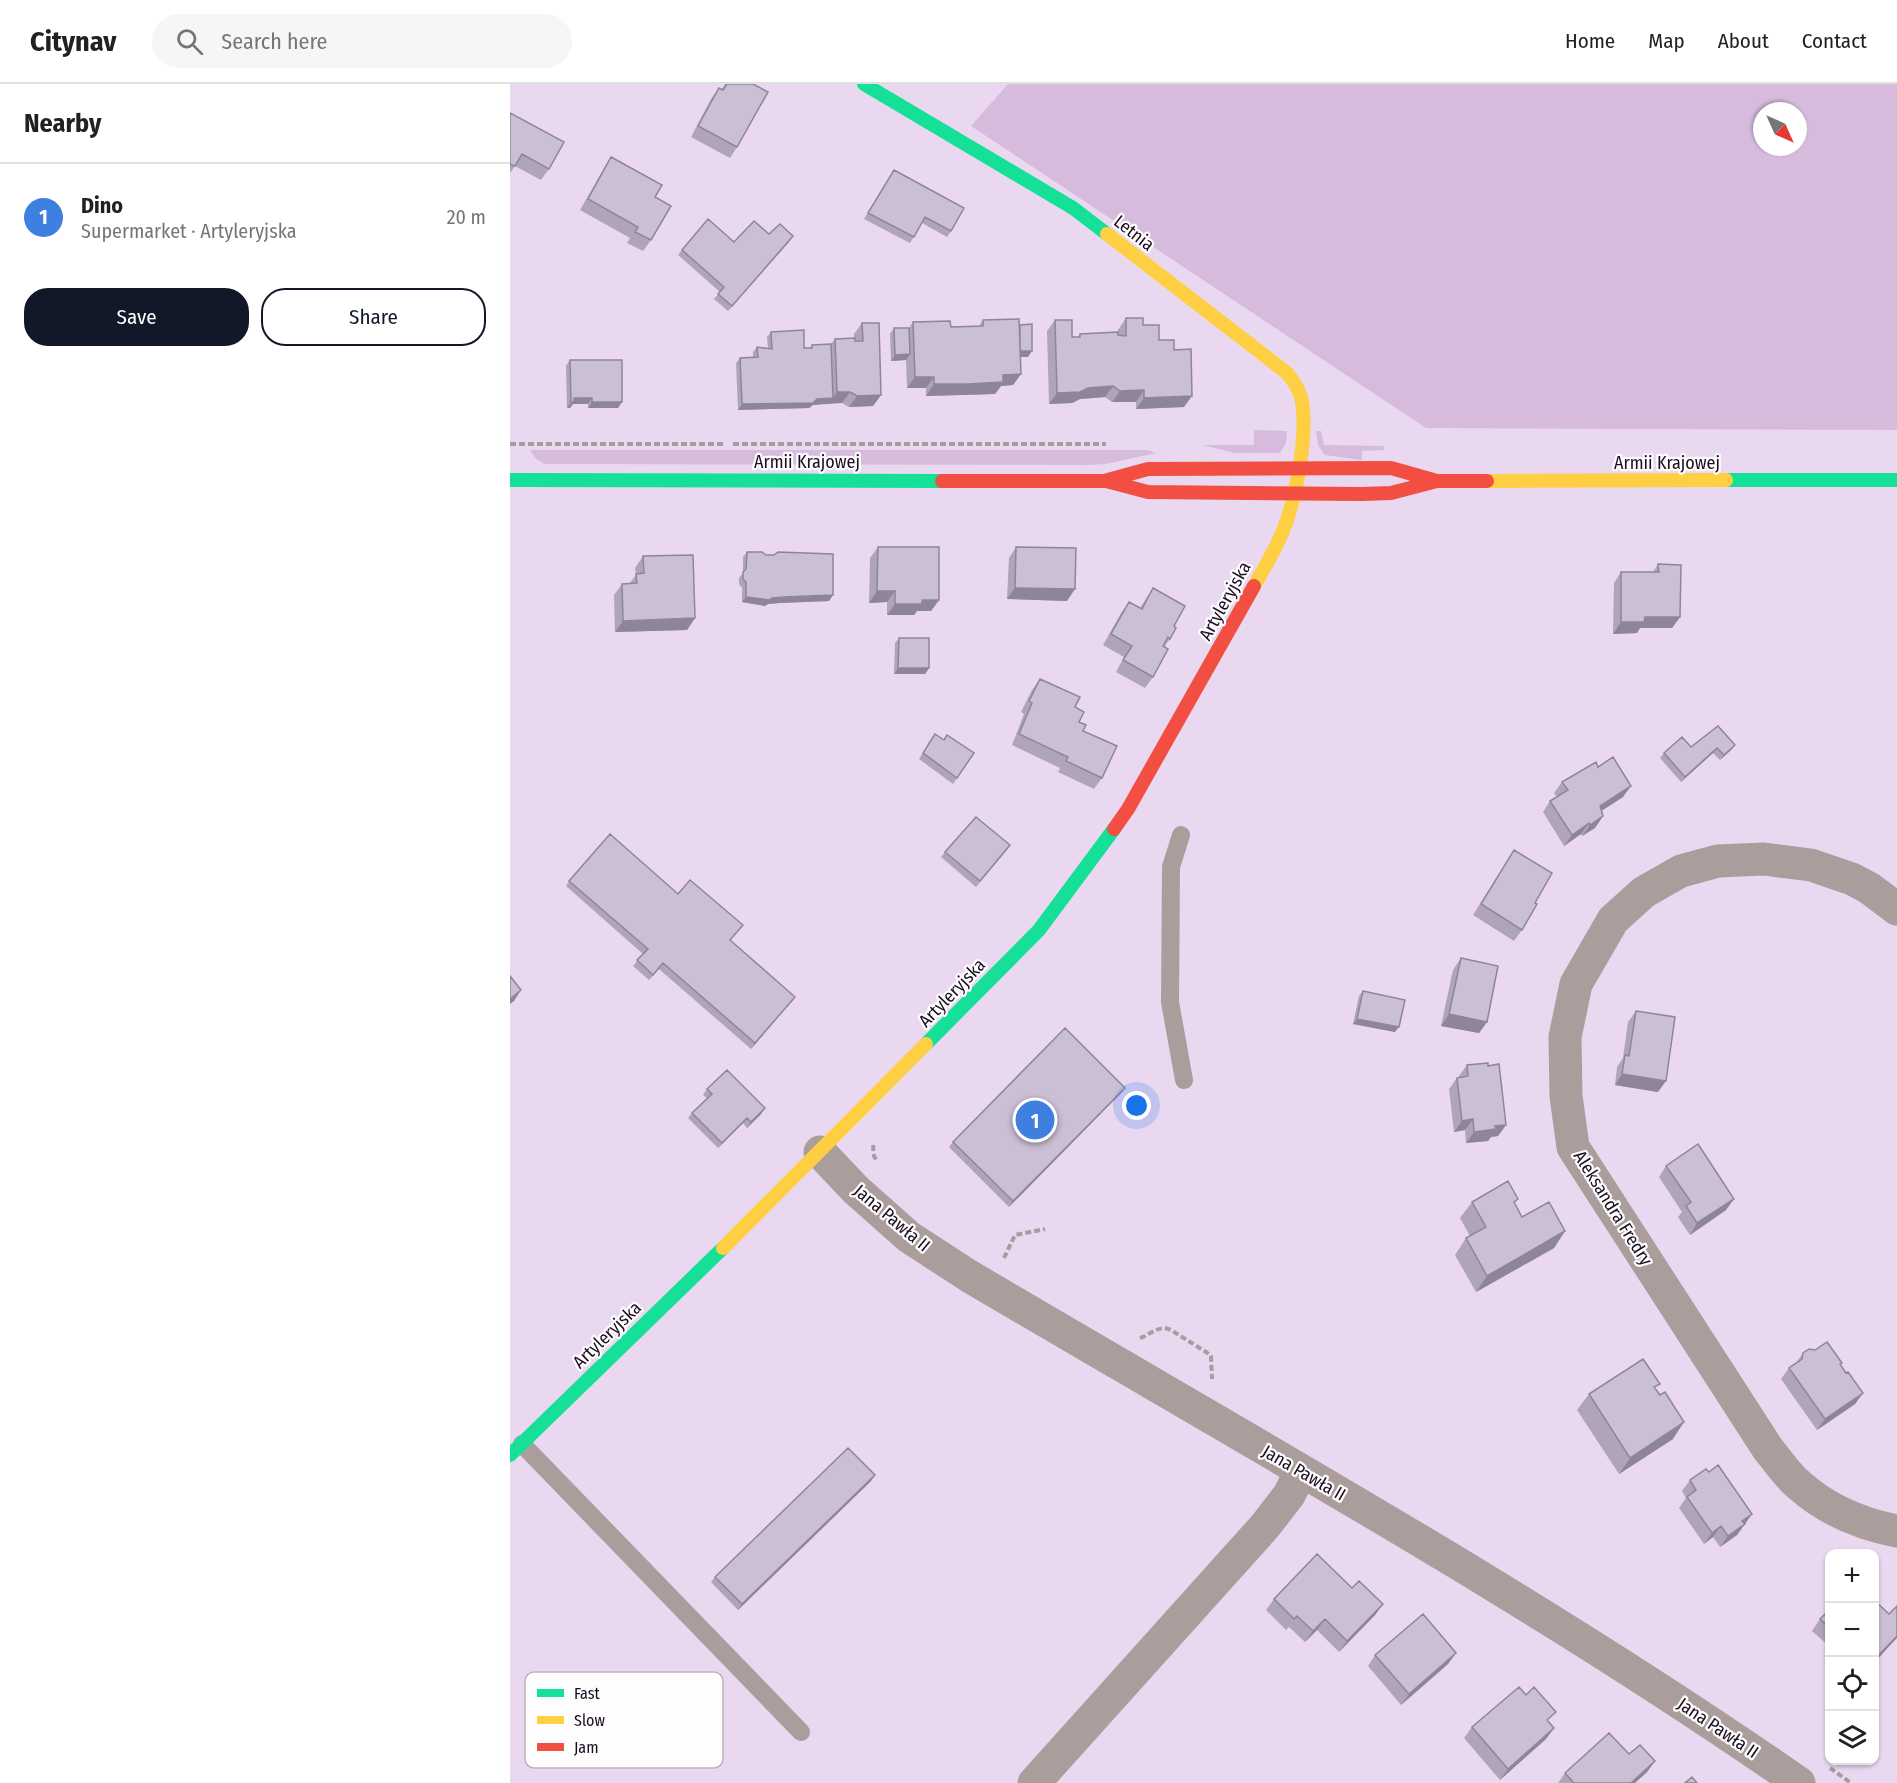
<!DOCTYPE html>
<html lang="en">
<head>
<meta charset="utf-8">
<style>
  body { margin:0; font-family:"Fira Sans Condensed",sans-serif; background:#f6f6f6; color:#202124 }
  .controls { position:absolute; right:18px; bottom:18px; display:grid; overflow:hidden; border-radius:12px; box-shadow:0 2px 4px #0004 }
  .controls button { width:54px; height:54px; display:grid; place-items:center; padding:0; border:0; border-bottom:2px solid #e0e0e0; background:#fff; color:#202124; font:30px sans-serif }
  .compass { position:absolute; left:1243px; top:18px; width:54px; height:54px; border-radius:50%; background:#fff; box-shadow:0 2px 4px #0004; rotate:135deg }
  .you { position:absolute; left:627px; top:1022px; width:21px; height:21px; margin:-15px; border:4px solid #fff; border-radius:50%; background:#1a73e8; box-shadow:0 0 0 9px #1a73e833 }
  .badge { display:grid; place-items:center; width:39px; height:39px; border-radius:50%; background:#111827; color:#fff; font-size:20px; font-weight:700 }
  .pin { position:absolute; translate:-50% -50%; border:3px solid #fff; box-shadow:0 2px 6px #0006 }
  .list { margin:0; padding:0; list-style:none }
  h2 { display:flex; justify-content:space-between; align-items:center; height:78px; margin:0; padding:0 24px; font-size:26px }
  h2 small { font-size:20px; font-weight:400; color:#757577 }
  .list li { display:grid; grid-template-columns:39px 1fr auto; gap:18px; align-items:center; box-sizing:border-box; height:108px; padding:0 24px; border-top:2px solid #e0e0e0 }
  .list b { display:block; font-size:22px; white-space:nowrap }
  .list p { margin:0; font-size:20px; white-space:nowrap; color:#757577 }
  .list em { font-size:20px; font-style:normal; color:#757577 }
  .actions { display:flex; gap:12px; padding:18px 24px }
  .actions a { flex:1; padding:14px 0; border:2px solid #111827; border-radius:24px; text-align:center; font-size:21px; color:#111827 }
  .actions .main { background:#111827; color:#fff }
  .icon { flex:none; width:33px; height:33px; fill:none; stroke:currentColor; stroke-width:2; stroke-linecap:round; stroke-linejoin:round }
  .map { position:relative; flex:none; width:1387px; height:1699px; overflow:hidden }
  header { display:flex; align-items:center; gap:36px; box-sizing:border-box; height:84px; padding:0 30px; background:#fff; border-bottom:2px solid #e0e0e0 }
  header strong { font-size:28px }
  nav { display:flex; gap:33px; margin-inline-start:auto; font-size:21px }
  .search { width:420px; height:54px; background:#f6f6f6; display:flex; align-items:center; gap:15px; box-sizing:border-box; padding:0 21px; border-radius:33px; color:#757577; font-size:22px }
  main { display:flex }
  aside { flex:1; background:#fff }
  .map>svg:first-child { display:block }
</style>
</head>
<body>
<header>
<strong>Citynav</strong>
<div class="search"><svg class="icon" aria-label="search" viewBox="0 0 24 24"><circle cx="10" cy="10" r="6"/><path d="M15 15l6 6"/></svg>Search here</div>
<nav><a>Home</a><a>Map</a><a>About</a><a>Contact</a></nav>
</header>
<main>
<aside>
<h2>Nearby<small></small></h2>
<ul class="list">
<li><span class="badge" style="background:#3f7fe0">1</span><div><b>Dino</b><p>Supermarket · Artyleryjska</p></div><em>20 m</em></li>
</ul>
<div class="actions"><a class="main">Save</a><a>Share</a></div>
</aside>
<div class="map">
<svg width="1387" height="1699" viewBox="0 0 1387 1699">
  <rect width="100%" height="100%" fill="#ead8f0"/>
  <path fill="#d6bbdd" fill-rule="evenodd" d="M498,0H1387V346L916,344L461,42ZM1252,27H1288V63H1252Z
    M744,346L777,347L776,359L770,369H724L693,361H744Z
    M806,347H811L814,361L874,362V366L852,367V376L815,371L808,361Z
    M20,366H637L646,369L595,380L580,381L35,380L26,375Z"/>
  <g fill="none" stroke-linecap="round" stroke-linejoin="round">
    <path stroke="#a79c9e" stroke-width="4" stroke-dasharray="6 3" stroke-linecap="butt" d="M0,360H215
      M223,360H596
      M363,1061L364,1072L367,1077
      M494,1174L505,1151L535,1145
      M630,1254C640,1251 649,1240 661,1246L696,1268L701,1272L702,1295
      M1320,1684L1341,1699"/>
    <path stroke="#aa9d9c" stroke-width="18" d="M671,751L661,783L660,918L674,996
      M12,1360L291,1648"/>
    <path stroke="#aa9d9c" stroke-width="33" d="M1387,825L1359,804L1342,795L1301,781L1254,775L1208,777L1171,787L1134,808L1103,836L1066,900L1055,953L1056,1012L1063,1063L1258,1365C1268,1377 1277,1391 1289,1401C1317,1426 1351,1440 1387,1447
      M310,1068L346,1106L399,1153L459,1192C738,1357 1023,1514 1289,1699
      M524,1699L755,1442L779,1411L791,1387"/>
    <path stroke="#16e098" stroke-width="14" d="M354,0L563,124L597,150
      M0,396L432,397
      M1216,396H1387
      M416,960L529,846L604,745
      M0,1371L213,1164"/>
    <path stroke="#ffcf43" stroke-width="14" d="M597,150L777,289C783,296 788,304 791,313C799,348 786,416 772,449C764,468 754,485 744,502
      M977,397L1216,396
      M213,1164L416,960"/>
    <path stroke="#f24e42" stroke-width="14" d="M432,397H594L638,385L881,384L927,397
      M596,397L638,408L852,410L881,409L927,397H977
      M604,745L618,725L744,502"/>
  </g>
  <path fill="#afa4b8" d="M215,0H243L227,63L220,74L181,53L201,15L209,4L212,5Z
    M0,29L39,85L31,96L5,82L0,89Z
    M101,73L145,113L141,156L133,167L117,159L120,154L70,126L94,84Z
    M384,86L441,147L437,153L412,139L400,159L354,135Z
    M259,150L283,152L218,227L204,215L210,208L168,171L172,166L224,158Z
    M616,234L633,241L649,256L664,266L674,323L626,325V318H602L595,313L570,315L562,319L539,320L537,247L545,236L562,253H568L570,250L608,248V246Z
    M473,236L510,241L518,273H510L511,290L503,301L491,302L485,310L416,312V304H397L396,276L381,277L380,250L384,244H399L403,238L441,243L469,242Z
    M352,239L371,311L363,322L339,323L332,319H319L303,321L299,324L228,326L226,279L230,274L243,273V268L247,263L258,264L257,253L261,248L294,264H300L302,261L321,260L325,255L344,254V250Z
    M60,276L108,324H78V320H63L60,324H57L56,282Z
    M368,463L429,516L421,527H407L404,531H377V518L359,519L360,474Z
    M506,463L557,517L497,515L499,474Z
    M237,468L256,471L323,511L319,517L270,519L258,520L255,522L232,518V504L229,500V494L233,489V473Z
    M133,472L185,534L177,546L105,548L104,511L112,500H119L126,491L125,484Z
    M1148,480L1170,533L1162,544H1130L1127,549L1103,550L1104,499L1111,488H1143Z
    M643,504L664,542L660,555L654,563L643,593L635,604L606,588L614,573L593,561L611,529L619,518L630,524Z
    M389,554L419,584L415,590H384L385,559Z
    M530,595L565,623L569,638L573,647L592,694L584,705L548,688L550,684L502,661L514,630L511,628L522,606Z
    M421,655L434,656L464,669L443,700L409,675Z
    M1225,661L1221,666L1210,676L1203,669L1171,698L1150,674L1154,669L1181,663Z
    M1088,683L1113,713L1091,727L1093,732L1085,744L1072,752L1071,750L1054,762L1033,728L1040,717L1047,713L1044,709L1052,698Z
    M1004,766L1025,819L1012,846L1004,857L963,831Z
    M496,767L466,803L431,773L435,768Z
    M59,797L221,857L285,913L241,965L149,885L139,896L123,882L133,870L56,802Z
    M951,874L977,938L969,949L931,942L943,886Z
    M853,907L885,948L843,940L849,912Z
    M1126,927L1148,1008L1105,1001L1107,983L1113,974L1118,938Z
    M957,981L978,982L996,1041L988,1052L981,1053L978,1057L956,1059L955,1046L944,1048L939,1005L947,994H949V992Z
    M197,1005L255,1024L251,1030L237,1044L233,1039L208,1064L178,1034L182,1029L197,1014L193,1011Z
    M611,1009L499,1123L439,1063L443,1058Z
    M1156,1082L1216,1126L1180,1151L1168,1133L1172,1128L1149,1093Z
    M962,1118L1005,1120L1012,1133L1055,1147L1044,1164L966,1208L945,1171L956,1154L960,1152L950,1134Z
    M1305,1266L1332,1279L1330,1281L1336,1289L1353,1309L1345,1320L1307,1346L1271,1295L1279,1284L1286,1279L1293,1269Z
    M1146,1306L1163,1355L1109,1390L1067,1326L1079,1310Z
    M1199,1388L1242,1430L1227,1451L1210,1463L1203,1453L1194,1460L1169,1424L1176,1414L1172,1407L1180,1396Z
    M365,1391L361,1397L228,1526L201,1498L205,1493Z
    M842,1504L873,1520L865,1531L829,1568L807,1546L795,1558L779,1543L776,1546L756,1526L764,1515Z
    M1320,1525V1563L1302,1547L1310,1535Z
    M946,1569L938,1580L891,1621L858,1582L865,1571Z
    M1039,1638L1044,1644L1036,1655L990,1696L954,1654L962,1643Z
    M1119,1670L1145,1677L1137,1688L1125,1699H1048L1055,1689Z"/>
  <path fill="#8e8696" d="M283,152L279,158L218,227L222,222Z
    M506,267H522L518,273H502Z
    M400,270L396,276L381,277L385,271Z
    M511,290L503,301L491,302L485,310L416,312L424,300L493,291Z
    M405,293H424L416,304H397Z
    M603,302L595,313L570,315L562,319L539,320L547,309L578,304Z
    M634,306L626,318H602L610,307Z
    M327,308H340L332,319L303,321L299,324L228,326L232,320L323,314Z
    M371,311L363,322L339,323L347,312Z
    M682,312L674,323L626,325L634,314Z
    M64,314H82L78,320H63L60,324H57Z
    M82,318H112L108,324H78Z
    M505,504L565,505L557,517L497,515Z
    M367,507H385L377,518L359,519Z
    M323,511L319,517L270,519L258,520L255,522L232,518L236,513L262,514Z
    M412,516H429L421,527H407L404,531H377L385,520Z
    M1135,533H1170L1162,544H1130L1127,549L1103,550L1111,538Z
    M185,534L177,546L105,548L113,537Z
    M388,584H419L415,590H384Z
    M1225,661L1221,666L1210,676L1214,671Z
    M1207,664L1203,669L1171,698L1175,693Z
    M1121,702L1113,713L1082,733L1090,722Z
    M1093,732L1085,744L1072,752L1080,741Z
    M1079,739L1071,750L1054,762L1062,751Z
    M11,906L4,917L0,920V915Z
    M285,913L281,918L241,965L245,959Z
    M939,930L977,938L969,949L931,942Z
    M847,935L889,943L885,948L843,940Z
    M1112,990L1156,997L1148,1008L1105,1001Z
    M615,1004L611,1009L499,1123L503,1117Z
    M255,1024L251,1030L237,1044L241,1038Z
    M237,1034L233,1039L208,1064L212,1059Z
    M963,1035L955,1046L944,1048L952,1037Z
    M996,1041L988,1052L981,1053L978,1057L956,1059L964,1048L985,1042Z
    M1224,1115L1216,1126L1180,1151L1187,1139Z
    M1055,1147L1044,1164L966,1208L977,1192Z
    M1353,1309L1345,1320L1307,1346L1315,1335Z
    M1174,1338L1163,1355L1109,1390L1120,1374Z
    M365,1391L361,1397L228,1526L232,1520Z
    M1242,1430L1227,1451L1210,1463L1218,1452L1232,1437Z
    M1211,1442L1203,1453L1194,1460L1202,1449Z
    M873,1520L865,1531L829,1568L837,1557Z
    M815,1535L807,1546L795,1558L803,1547Z
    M1387,1552V1554L1384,1557L1365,1578V1575Z
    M946,1569L938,1580L891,1621L899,1610Z
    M1044,1644L1036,1655L990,1696L998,1685Z
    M1145,1677L1137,1688L1125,1699H1121Z"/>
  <path fill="#cbbfd6" stroke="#8e8696" stroke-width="1.5" d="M217,0H243L258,8L227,63L188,42L209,4L213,6Z
    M0,29L54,58L39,85L12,70L5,82L0,80Z
    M101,73L152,101L145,113L161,122L141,156L125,148L128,143L78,115Z
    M384,86L454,124L441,147L415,133L404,153L358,129Z
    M198,135L224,158L244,137L259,150L270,140L283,152L222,222L208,210L214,203L172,166Z
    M616,234H633V241H649V256H664V266L681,265L682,312L634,314V306L610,307L603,302L578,304L570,308L547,309L545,236H562V253H570V250L608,248V251L616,252Z
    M509,235L511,290L493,291V298L458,300H424V293H405L403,238L440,237L441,243L473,242V236Z
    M352,239H369L371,311L347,312L340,308H327L325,255L345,254V257H353Z
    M522,240V267H510V241Z
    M384,244H399L400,270L385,271Z
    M294,246V264H302V261L321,260L323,314L307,315L303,319L232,320L230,274L248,273L247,263L262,265L261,248Z
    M60,276H112V318H82V314H64V318H61Z
    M368,463H429V516H412V520H385V507H367Z
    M506,463L566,464L565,505L505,504Z
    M237,468H252L256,471H264L268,468L323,470V511L274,513L262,514L259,516L236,513V498L233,495V488L236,485Z
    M183,471L185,534L113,537L112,500L127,499L126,490L134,489L133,472Z
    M1148,480L1171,481L1170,533H1135L1134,538H1111V488H1149Z
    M643,504L675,522L664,542L666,544L660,555L658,553L653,562L658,565L643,593L613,576L622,562L601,550L619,518L632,525Z
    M389,554H419V584H388Z
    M530,595L570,613L565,623L574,628L569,638L576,641L573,647L607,662L592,694L556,677L558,673L509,650L522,619L519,617Z
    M1208,642L1225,661L1214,671L1207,664L1175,693L1154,669L1172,653L1181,663Z
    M425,650L434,656L437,651L464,669L447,694L413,669Z
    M1103,673L1121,702L1090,722L1093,732L1080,741L1079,739L1062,751L1040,717L1058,706L1052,698L1086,678L1088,683Z
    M466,733L500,761L470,797L435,768Z
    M100,750L168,810L180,796L233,841L220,856L285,913L245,959L153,879L143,891L127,876L138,865L59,797Z
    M1004,766L1042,789L1025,819L1027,820L1012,846L971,820Z
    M951,874L988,882L977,938L939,930Z
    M0,892L11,906L0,915Z
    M853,907L895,916L889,943L847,935Z
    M1126,927L1165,933L1156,997L1112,990L1115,971L1119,972Z
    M555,944L615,1004L503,1117L443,1058Z
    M978,979V982L989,980L996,1041L985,1042L986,1045L964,1048L963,1035L952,1037L947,994L958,992L957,981Z
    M217,986L255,1024L241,1038L237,1034L212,1059L182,1029L202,1010L197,1005Z
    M1188,1060L1224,1115L1187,1139L1176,1122L1181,1118L1156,1082Z
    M998,1097L1008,1115L1004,1118L1012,1133L1039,1118L1055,1147L977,1192L956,1154L976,1143L962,1118Z
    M1317,1258L1332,1279L1330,1280L1336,1289L1338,1288L1353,1309L1315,1335L1279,1284L1292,1275L1293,1269L1299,1265L1305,1266Z
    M1133,1275L1150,1300L1144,1303L1150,1311L1155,1308L1174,1338L1120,1374L1079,1310Z
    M338,1364L365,1391L232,1520L205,1493Z
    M1208,1381L1242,1430L1232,1437L1235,1440L1218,1452L1211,1442L1202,1449L1177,1413L1186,1406L1180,1396L1196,1385L1199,1388Z
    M807,1470L842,1504L849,1497L873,1520L837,1557L815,1535L803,1547L787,1532L784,1535L764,1515Z
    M1365,1517L1379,1530L1387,1522V1552L1365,1575Z
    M1320,1525V1544L1310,1535Z
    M913,1530L946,1569L899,1610L865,1571Z
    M1009,1603L1016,1611L1024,1603L1046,1628L1037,1636L1044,1644L998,1685L962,1643Z
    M1099,1649L1119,1670L1130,1661L1145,1677L1121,1699H1064L1055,1689Z
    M1182,1693L1187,1699H1175Z"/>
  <g text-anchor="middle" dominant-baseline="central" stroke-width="4.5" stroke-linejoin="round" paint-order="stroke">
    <g font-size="18" fill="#1c0d21" stroke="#fdfdfd">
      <text transform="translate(624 149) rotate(38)">Letnia</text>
      <text x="297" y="378">Armii Krajowej</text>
      <text x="1157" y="379">Armii Krajowej</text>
      <text transform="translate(715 517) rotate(-61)">Artyleryjska</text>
      <text transform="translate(442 909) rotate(-46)">Artyleryjska</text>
      <text transform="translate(1103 1124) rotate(58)">Aleksandra Fredry</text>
      <text transform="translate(382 1134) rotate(40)">Jana Pawła II</text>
      <text transform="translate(97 1251) rotate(-44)">Artyleryjska</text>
      <text transform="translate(794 1389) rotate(30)">Jana Pawła II</text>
      <text transform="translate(1208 1644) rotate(34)">Jana Pawła II</text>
    </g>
  </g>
  <rect x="15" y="1588" width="198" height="96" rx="9" fill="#fdfdfd" stroke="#bab5bb" stroke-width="1.5"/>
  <rect x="27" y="1605" width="27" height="8" fill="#16e098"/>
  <rect x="27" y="1632" width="27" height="8" fill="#ffcf43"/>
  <rect x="27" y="1659" width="27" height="8" fill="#f24e42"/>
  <g font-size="16" fill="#1c0d21">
    <text x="64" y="1615">Fast</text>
    <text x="64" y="1642">Slow</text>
    <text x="64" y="1669">Jam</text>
  </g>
</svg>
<div class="controls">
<button>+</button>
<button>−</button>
<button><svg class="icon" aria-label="locate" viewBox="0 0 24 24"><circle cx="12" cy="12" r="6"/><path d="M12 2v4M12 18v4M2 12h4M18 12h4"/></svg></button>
<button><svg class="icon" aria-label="layers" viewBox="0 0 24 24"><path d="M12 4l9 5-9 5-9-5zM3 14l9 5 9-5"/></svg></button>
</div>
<svg class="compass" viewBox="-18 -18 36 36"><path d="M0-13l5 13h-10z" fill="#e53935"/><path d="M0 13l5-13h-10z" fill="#757577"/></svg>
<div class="you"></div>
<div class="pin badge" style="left:525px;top:1036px;background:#3f7fe0">1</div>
</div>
</main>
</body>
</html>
